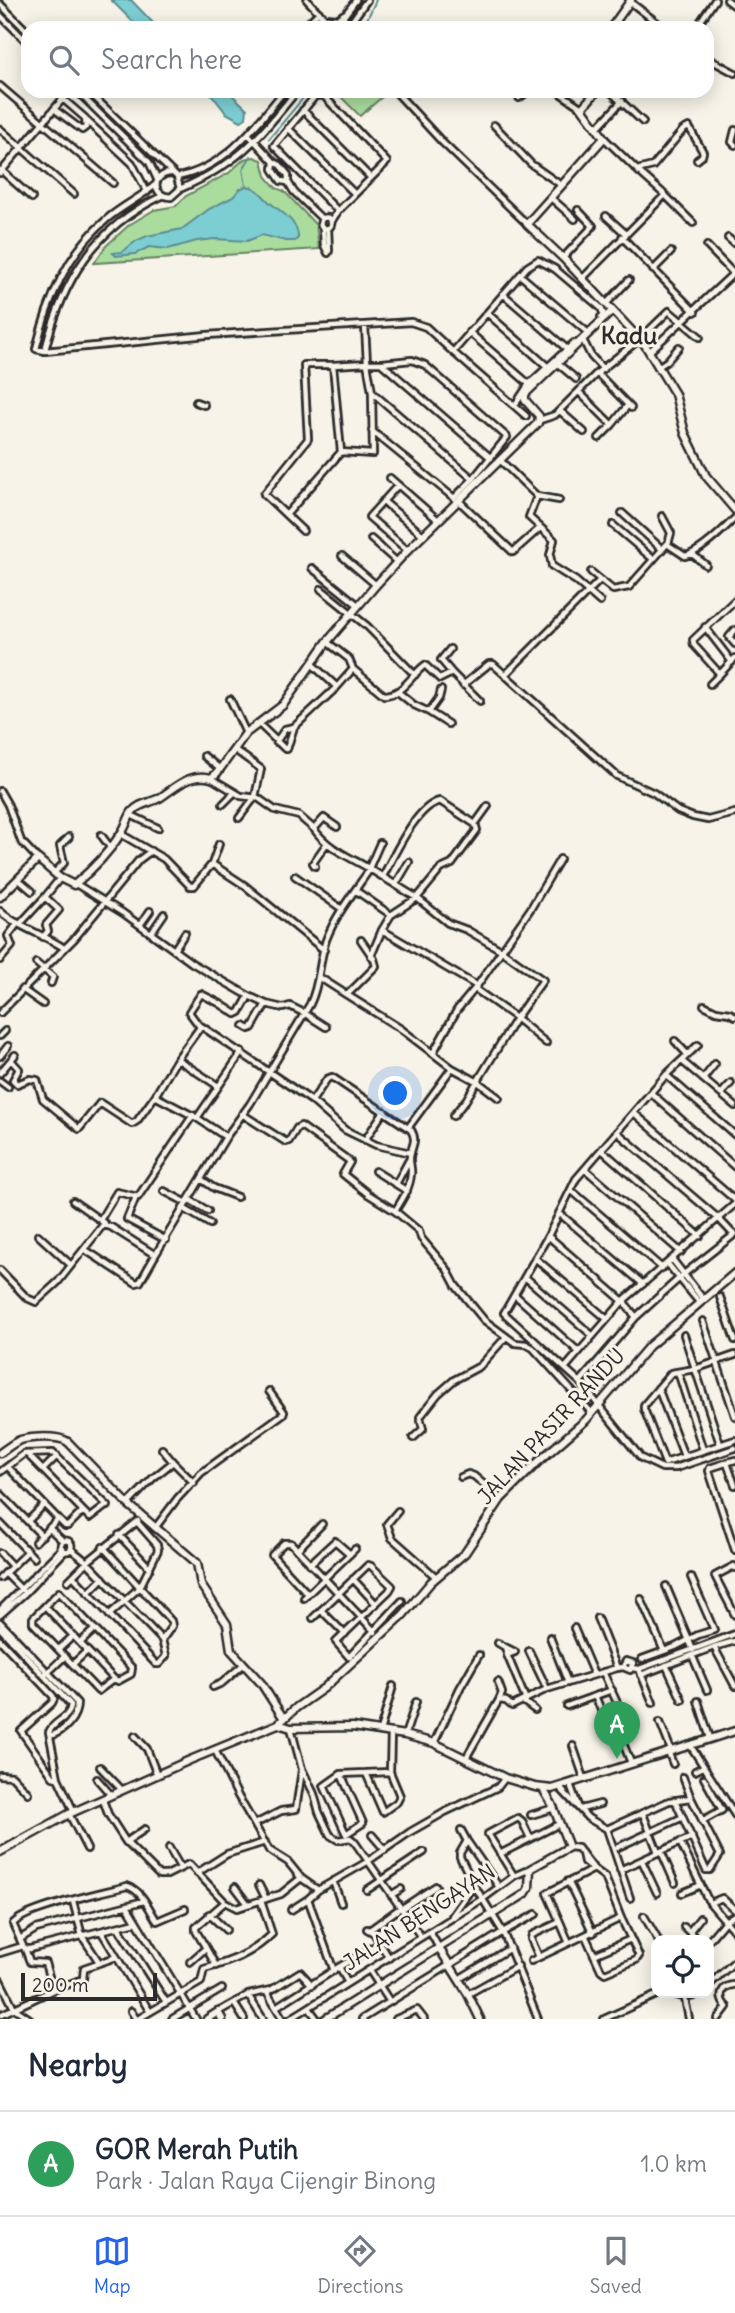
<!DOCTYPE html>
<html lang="en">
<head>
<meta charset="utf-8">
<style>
  body { margin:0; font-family:Delius,sans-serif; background:#f2f2f3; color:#1f2937 }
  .controls { position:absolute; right:21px; bottom:21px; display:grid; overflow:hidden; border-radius:14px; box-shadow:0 4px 18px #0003 }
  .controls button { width:63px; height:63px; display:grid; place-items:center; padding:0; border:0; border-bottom:2px solid #e0e1e3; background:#fff; color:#1f2937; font:35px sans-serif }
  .scale { position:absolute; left:21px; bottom:18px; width:136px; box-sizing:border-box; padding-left:7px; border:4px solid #2b2b2b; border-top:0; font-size:19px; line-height:24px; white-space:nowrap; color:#2b2b2b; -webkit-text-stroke:5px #f7f3e8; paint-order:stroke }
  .you { position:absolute; left:396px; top:1094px; width:24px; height:24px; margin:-18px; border:5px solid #fff; border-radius:50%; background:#1a73e8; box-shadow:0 0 0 10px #1a73e833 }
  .badge { display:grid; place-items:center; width:46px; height:46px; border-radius:50%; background:#2563eb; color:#fff; font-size:23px; font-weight:700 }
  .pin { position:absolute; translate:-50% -58px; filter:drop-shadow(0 2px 4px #0008) }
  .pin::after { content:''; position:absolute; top:37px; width:24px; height:21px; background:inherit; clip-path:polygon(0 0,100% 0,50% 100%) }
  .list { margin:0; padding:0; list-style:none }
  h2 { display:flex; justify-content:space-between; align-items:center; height:91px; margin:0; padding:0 28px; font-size:30px }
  h2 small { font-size:23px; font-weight:400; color:#747a83 }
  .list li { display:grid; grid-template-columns:46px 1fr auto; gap:21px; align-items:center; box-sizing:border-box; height:105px; padding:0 28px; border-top:2px solid #e0e1e3 }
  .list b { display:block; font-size:26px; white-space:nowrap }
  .list p { margin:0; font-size:23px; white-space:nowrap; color:#747a83 }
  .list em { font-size:23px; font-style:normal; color:#747a83 }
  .icon { flex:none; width:38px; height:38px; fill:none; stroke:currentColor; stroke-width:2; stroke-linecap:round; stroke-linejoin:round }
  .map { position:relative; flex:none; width:735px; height:2019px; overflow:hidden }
  .search { position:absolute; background:#fff; box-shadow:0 4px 18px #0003; left:21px; right:21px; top:21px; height:77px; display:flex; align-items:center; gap:18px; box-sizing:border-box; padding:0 24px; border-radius:21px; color:#747a83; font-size:26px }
  .sheet { height:196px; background:#fff }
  nav { display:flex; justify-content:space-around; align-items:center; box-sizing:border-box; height:98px; border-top:2px solid #e0e1e3; background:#fff; font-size:19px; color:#747a83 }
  nav a { display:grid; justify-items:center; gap:4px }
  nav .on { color:#2563eb }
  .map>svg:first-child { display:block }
</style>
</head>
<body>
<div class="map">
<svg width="735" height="2019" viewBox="0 0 735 2019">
  <rect width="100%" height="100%" fill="#f7f3e8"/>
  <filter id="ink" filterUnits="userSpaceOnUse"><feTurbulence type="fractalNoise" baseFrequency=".0143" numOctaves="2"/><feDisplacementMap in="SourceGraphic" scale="14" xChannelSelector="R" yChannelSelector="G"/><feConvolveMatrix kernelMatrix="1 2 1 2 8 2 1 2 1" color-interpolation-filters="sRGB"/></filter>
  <g filter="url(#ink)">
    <path fill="#aadc9e" stroke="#6a8464" stroke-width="2" d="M335,91H389L360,116Z
      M254,157L262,160L266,176L276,188L284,191L316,225L319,249L94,263L106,246L129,225L154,210L176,206L186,196L229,173L244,159Z"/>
    <path fill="#7dced3" stroke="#5c8d90" stroke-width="2" d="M111,0H131L158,28H139Z
      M209,91H228L247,109L246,118L241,121L226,113Z
      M246,186C257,187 261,194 268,201C279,211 299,221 298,238L295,241H286L262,235L247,241L215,239L197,241L168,249L149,247L135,254L116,256L113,253L122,252L136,241L147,236L182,229L209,209L233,197L240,189Z"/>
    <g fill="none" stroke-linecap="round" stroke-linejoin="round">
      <path stroke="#5c8d90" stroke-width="2" d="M363,28L376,0
        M269,139L309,91
        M246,186L243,169L251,156"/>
      <g stroke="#2b2b2b" stroke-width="10">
        <path id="street" d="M307,0L328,22L329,28
          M727,0L735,6
          M629,1L664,28
          M0,4L28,32
          M0,15L28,43
          M327,18L337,19L344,14
          M303,28L319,12
          M312,28L323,16
          M335,28L356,0
          M347,28L367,0
          M696,28L715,0
          M707,58L735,73
          M0,86L113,183
          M77,91L149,162L157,179
          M88,91L177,177L180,189L171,197C151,196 152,174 171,173
          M395,91L443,143L527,224
          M557,91L582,108
          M610,91L643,122
          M678,92L679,91
          M519,98L529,91
          M54,109L82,130L86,127L85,118L63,99
          M303,110L371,178
          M87,121L132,163L147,192
          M494,125L531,164L561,185
          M288,128L355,194
          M597,128L622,101
          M0,129L74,194
          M735,130L732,142L735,145
          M249,135L274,162L280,165L288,175V182L294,192L322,219
          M604,138L637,170L653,166L683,130L689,127L703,152L702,156L697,160
          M274,162L273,169L281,181L288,182
          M1,170L32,198
          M638,171L665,195
          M0,173L66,95
          M177,177C225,168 255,127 284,91
          M155,185C140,198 122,206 107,219C67,253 48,299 36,349L45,351L207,335L411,322L426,327L453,352L527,267L538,260L555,269L601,308L604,315L601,317
          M180,189C239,163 257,140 297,91
          M551,198L575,219
          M606,216L626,234
          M320.5 223a5.5 5.5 0 1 1 11 0a5.5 5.5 0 1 1-11 0Z
          M331,222L338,211L387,162L324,96L316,95L274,146L338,211
          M323,228L324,245L328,253
          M328,228L329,251
          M622,237L695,312
          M728,238L735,244
          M707,246L734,274
          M563,258L593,226L578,210
          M653,270L671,252
          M520,275L587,332
          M582,279L665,195L693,223
          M503,294L567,349
          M606,304L629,280
          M487,313L548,367
          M365,326L367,363L333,365L341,452L373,454L372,392L367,363H381L491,458
          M469,332L529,384
          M583,340L591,356L603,369
          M45,350C63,280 94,228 162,196
          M650,351L735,272
          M453,352L526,416
          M557,363L576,379
          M658,367L667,361L679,347
          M597,373L631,408
          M579,392L612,425L628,405
          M373,393L473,479
          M196,402L204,405
          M515,405L529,384L574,343
          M560,411L584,432
          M540,420L555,415L597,373L640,339L669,311L700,337
          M372,431L454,498L473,479L507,437L425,365L412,360L382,363
          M599,438L612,425
          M500,460L537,496L559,500
          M390,478L438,520
          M398,485L369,517L407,550
          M537,496L529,517L554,540L550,555L552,566L576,581L600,602
          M383,501L423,535
          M459,501L513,552L540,528
          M622,513L662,549
          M286,515L341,452
          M662,516L671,533L668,544
          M613,525L653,559
          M303,531L264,494L308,439L304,365H333
          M371,539L397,562
          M692,554L706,565
          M342,556L376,585
          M312,568L358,605
          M591,572L613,590L629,587L667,544L685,556C700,553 724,529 735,518
          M321,589L367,626L415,675
          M735,600L693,640L694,645L720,674L735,658
          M705,627L732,662
          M735,630L729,637L735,644
          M327,642L349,659L353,669L384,695C403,695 411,675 425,665L440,679L452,673L480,701
          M450,649L441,660L452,673
          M506,674L600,580
          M710,684L720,674
          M463,685L489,664H493L617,776L654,793L678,811L693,817L708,820L735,813
          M337,687L353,669
          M398,692L414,705L429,712L439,698L441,690
          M230,699L246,733
          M429,712L448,724
          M259,724L285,749H287L294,727
          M276,742L285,729L294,727L337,687L313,665
          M235,750L261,769L255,797L239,818
          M204,756L220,769
          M211,778L241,796L258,798L275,810L299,816L314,829L324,818L337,827
          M0,791L8,805L21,841L38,859
          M223,804L234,793
          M131,815L158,828
          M121,834L164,859L190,886H194L212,864
          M101,835L110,847
          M219,844L212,864L244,885L324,950
          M315,866L313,863L327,843
          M369,868L380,843
          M370,869L417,898L448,923L467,930L501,950L543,980L516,1018L466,1100L453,1116
          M54,873L64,863L60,846L69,837
          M295,876L342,909
          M383,876C394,856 416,806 440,801L475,824L488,806
          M18,879L32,891
          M76,884L123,913L192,963L249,996L266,1004L283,1008L290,1006L304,1013L326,1027
          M396,884L409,862
          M355,890L391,915
          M0,911C17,927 45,935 64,948
          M20,924L45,897
          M140,925L150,911
          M382,930L391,915L417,898L441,869L452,864L477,830L475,824
          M151,933L164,914
          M43,937L48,931L46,925L59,910L45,897L60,878
          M361,940L374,959L376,966L347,995L401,1029L452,1068L478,1082L499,1098
          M174,950L185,933
          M371,956L382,930L477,986L457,1010L433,1053
          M0,960L12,946L8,936L18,923
          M36,963L53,977L51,983
          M319,977L347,995
          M477,986L531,908L560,859
          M22,989L43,1004
          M475,989L516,1018L546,1043
          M704,1005L716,1011L730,1013L735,1016
          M0,1013L74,939L139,860L151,851
          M244,1026L249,1029L252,1028L266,1004
          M200,1027L189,1012L201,994L219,1003L236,1014L240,1012L249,996
          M0,1036L5,1031
          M675,1041L688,1055
          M698,1045L666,1075L576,1179L548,1236L504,1313L580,1382L641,1458L662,1468H676L735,1448
          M0,1056L8,1046
          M11,1060L19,1069L13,1080L17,1084L30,1079L37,1080L43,1099L79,1129L100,1103L132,1124L137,1121L155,1096L197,1118L226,1137
          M682,1061L735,1106
          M0,1073L15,1055
          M666,1075L735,1135
          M703,1079L715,1064
          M0,1081L8,1087
          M218,1086L177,1059L201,1026L312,1101L327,1079L332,1077L411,1130C418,1141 411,1146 410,1157C409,1162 412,1169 411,1174C410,1188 402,1200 395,1211L419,1231L421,1238L447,1269L456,1286L484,1320L515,1343L526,1344L533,1348L592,1413
          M651,1093L735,1167
          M721,1094L731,1083
          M155,1096L177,1059
          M312,1101L345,1130L376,1145L411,1153
          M634,1113L735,1200
          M242,1114L286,1142L289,1141L297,1128L301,1126L348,1160L350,1162L343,1174L368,1194L395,1211
          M197,1118L242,1052
          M408,1128L452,1068
          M617,1132L719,1219L734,1235
          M365,1140L384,1111
          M602,1150L700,1236
          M585,1169L681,1252
          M375,1171L407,1191
          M201,1179L214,1188L237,1197
          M396,1184L409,1160
          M571,1190L662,1268
          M164,1191L187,1203
          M136,1197L127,1219L166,1240
          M190,1200L208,1211
          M73,1201L100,1220
          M183,1208L210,1224
          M559,1213L643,1284
          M105,1224L100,1220L117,1192L138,1197L193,1115
          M38,1235L71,1265
          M548,1236L623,1301L636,1317
          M84,1249L136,1283L140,1282L156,1254
          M535,1258L607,1319
          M672,1259L703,1299
          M667,1263L699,1302
          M0,1270L27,1298L36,1302L58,1282L103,1225L111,1227L152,1253L156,1254L226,1137L250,1104L310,1004C320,984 319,961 326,940C336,914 354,892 370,869C350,857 328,849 314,829
          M525,1277L593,1336
          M515,1295L579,1352
          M720,1297L735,1340
          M703,1321L735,1416
          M684,1335L720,1444
          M735,1355L695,1369L671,1373L644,1405V1409L665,1463L735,1440
          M566,1367L623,1301L735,1204
          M678,1372L703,1450
          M580,1382L636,1317L684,1274L735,1234
          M658,1388L684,1456
          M413,1438L423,1429L420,1417L438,1394L454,1380L480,1366L506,1337
          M162,1449L173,1462
          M27,1454L90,1518L107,1505
          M735,1460L710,1468L709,1471L735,1550
          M727,1463L735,1485
          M8,1467L65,1526H68L83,1511
          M43,1470L57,1456
          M0,1472L24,1454L53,1453L108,1506
          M461,1477L468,1474L474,1476L501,1499
          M0,1493L42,1536
          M128,1504L153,1478L173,1462L194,1483
          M398,1511L387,1524L392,1538L436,1577
          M28,1521L44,1505
          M0,1523L34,1558
          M49,1528L63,1541
          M155,1528L177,1499L201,1473L283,1414L284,1412L269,1391
          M119,1535L150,1568
          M60.5 1546a5.5 5.5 0 1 1 11 0a5.5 5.5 0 1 1-11 0Z
          M35,1542L58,1519
          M103,1547L171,1621L172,1626L162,1640
          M71,1549L87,1562L138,1521
          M297,1550L322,1524
          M0,1553L12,1566
          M310,1564L335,1541L350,1554
          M735,1568L734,1566L715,1576L735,1615
          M5,1573L22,1590
          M0,1578L28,1551
          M353,1579L376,1604
          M68,1581L87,1562L162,1640L166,1656L159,1664H156L73,1576
          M666,1586L693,1650
          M59,1592L132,1668L131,1674L118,1681L114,1679L98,1691L33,1623V1618Z
          M88,1593L103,1578
          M308,1594L272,1555L284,1543H291L375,1632
          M304,1598L355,1549
          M641,1599L664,1651
          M45,1606L114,1679
          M0,1610L62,1548
          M321,1610L345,1634
          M0,1615L25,1593L65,1551
          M109,1615L140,1587L158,1550L157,1545L137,1522
          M313,1618L368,1565L371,1566L392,1586L389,1591L336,1642L349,1657L402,1601
          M597,1618L617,1668
          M0,1622L77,1703C77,1718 64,1732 50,1736
          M0,1628L71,1705C70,1719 54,1720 49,1732L58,1778L74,1812
          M574,1628L594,1675
          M550,1637L568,1683
          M0,1640L53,1696L54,1699L52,1703L21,1731L53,1777L57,1778
          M80,1643L95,1629
          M498,1643L505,1647
          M714,1647L735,1686
          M59,1649L73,1636
          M529,1651L547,1689
          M507,1655L515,1652L505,1647L508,1657L526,1700
          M692,1655L707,1690
          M642,1659L675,1647L698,1635L714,1630L691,1577
          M73,1664L87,1651
          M666,1665L682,1700
          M632,1668L639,1669L735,1634
          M639,1669L653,1703
          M45,1675L65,1656
          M641,1675L714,1647L735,1641
          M498,1682L502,1693L499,1700
          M213,1687L222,1683L244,1664
          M595,1696L607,1724L623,1720L624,1718L603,1672
          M698,1701L710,1738
          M524,1702L535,1710
          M567,1706L612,1690
          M660,1722L671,1750
          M291,1728L302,1769L314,1794L319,1812L330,1835L338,1840L350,1838L354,1841L421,1937
          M380,1731L393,1686
          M619,1733L631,1763
          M405,1735L416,1702
          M135,1736L147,1749L157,1775
          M434,1743L460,1688L479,1655
          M690,1745L735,1815
          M573,1746L584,1778
          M215,1750L238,1796L269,1850L288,1862L301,1878L318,1890
          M668,1751L673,1764
          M466,1758L499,1700L506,1701L512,1706L547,1689L617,1668L623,1667L630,1670L633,1663L626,1661L623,1667
          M100,1767L122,1790
          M695,1771L703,1767
          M366,1773L390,1772
          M341,1774L363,1823L346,1834L324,1786L341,1774L366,1773L383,1812L397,1802L400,1796L390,1772L391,1733
          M0,1775L12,1776L28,1793
          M97,1779L111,1795
          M570,1784L578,1806
          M560,1788L588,1818L607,1829L669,1801L691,1798
          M103,1800L108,1814L126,1842L159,1875H167L189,1864L225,1902L237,1908L281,1894L301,1878
          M675,1800L706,1870H710L720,1855L691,1798L683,1777
          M581,1809L600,1804
          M69,1814L87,1849
          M643,1814L658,1852
          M531,1815L554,1808
          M702,1821L722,1810L704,1778
          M255,1824L281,1811L296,1809L302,1770
          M607,1829L630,1898
          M461,1830L467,1841
          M372,1835L385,1850
          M126,1842L145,1829
          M680,1842L708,1900
          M569,1847L578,1848L594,1869L605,1877L621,1918L639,1956L636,1960L605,1973L601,1970L586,1937
          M169,1848L180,1867
          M614,1849L683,1817
          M661,1851L675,1883
          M500,1854L559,1824
          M642,1861L657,1893
          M620,1870L692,1837
          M197,1873L227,1854L265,1842
          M514,1876L488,1834L518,1818L522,1821L530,1838
          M333,1881L341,1903
          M568,1881L593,1933
          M259,1885L266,1899
          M235,1887L248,1904
          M499,1887L467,1841L460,1853V1857L474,1885L503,1932L538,2019
          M367,1890L424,1852
          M682,1893L701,1885
          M391,1895L401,1889
          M308,1899L334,1971
          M73,1901L82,1936L99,1962
          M127,1906L196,2019
          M401,1909L436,1886
          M291,1910L308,1899L318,1890L367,1862L410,1832L445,1812L498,1787L505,1778
          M735,1910L722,1898L710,1903L735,1932
          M209,1914L226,1930
          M452,1916L474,1885
          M644,1916L658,1940
          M560,1922L547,1893L594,1869L584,1862L582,1853
          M118,1927L166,2002
          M684,1927L698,1940
          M367,1929L374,1933L389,1958
          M371,1929L400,1908
          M101,1931L150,2012
          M430,1932L439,1948
          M689,1932L700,1918
          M20,1939L36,1929L144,1901
          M709,1940L725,1921L735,1915
          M23,1946L13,1924C23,1909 105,1892 127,1886C142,1890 149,1909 157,1921L185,1909
          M206,1948L216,1966
          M25,1949L30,1962L45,1963L53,1990
          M0,1953L23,1946L25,1949H30L136,1922
          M594,1955L631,1939
          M539,1957L531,1939L532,1935L560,1922L569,1943
          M531,1961L621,1918
          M190,1962L206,1948L196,1931V1927L225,1902
          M339,1967L380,1943
          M370,1971L390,2002
          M459,1979L510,1948
          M0,1980L14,2008L30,2019
          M709,1985L735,1961
          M266,1991L283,2019
          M468,1994L518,1966
          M248,1995L263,2019
          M685,1999L689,2019
          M234,2003L244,2019
          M276,2007L339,1967L348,1983
          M309,2008L317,2019
          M131,2011L136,2019
          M218,2012L248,1995L271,1990L300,1972L312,1985
          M0,2015L53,1990L83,1979L84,1968L116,1957
          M138,2019L201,1982L204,1969C230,1962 252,1954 272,1934L261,1901
          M172,2019L222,1989
          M290,2019L484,1898L514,1876L530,1869
          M362,2019L503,1932L536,1914
          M396,2019L417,2010L424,2019
          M604,2019L661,1993C676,1992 686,2003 700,1993
          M718,2019L727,2007C718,1999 720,1986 733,1985"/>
      </g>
      <g stroke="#2b2b2b" stroke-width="11">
        <path id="secondary" d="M611,28L631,0
          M597,91L582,108L604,138L527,224L563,258L645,345L675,394L685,433L706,476L735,510
          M0,897L38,859L60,878L74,885C91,871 110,851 122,832C126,826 128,818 132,812C139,803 152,803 161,797C176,787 191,772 211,778L217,773L246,733L283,705L327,642L376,585L408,550L538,423L539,416L525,400V394L612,311
          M0,1453C6,1449 13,1443 20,1440C32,1437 58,1435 68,1442L128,1504L197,1563L201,1585L227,1624L231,1650L261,1683L284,1719
          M278,1724L291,1728L353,1727L405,1735L434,1743L505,1778L535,1787L552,1789L735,1731
          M0,1852L69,1814L190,1760L278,1724L297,1707L324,1688L403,1615L431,1582L465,1553L501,1499L538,1462L586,1420L649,1346L735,1273
          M439,1948L468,1994L480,2019
          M207,2019L218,2012L222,2019
          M325,2019L525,1894L529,1888L530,1869L569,1847L552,1804L543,1789"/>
      </g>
      <use href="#street" stroke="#f7f3e8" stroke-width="4.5"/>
      <use href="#secondary" stroke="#f7f3e8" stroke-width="6"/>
    </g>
  </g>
  <g text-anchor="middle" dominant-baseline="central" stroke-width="6" stroke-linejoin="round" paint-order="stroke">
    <g font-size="21" fill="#2b2b2b" stroke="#f7f3e8">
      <text transform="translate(551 1426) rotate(-47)">JALAN PASIR RANDU</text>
      <text transform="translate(419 1917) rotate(-33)">JALAN BENGAYAN</text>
    </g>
    <g font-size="24" font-weight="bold" fill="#2b2b2b" stroke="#f7f3e8">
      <text x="629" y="335">Kadu</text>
    </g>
  </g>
</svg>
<div class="controls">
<button><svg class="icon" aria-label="locate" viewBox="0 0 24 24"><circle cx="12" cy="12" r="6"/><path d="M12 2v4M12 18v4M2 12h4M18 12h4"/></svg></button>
</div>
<div class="scale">200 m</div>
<div class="you"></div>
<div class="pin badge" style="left:617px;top:1759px;background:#2e9e5b">A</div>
<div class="search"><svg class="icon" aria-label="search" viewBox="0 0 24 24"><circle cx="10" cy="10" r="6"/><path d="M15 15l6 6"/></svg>Search here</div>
</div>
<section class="sheet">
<h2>Nearby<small></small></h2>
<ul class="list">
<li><span class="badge" style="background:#2e9e5b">A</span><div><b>GOR Merah Putih</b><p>Park · Jalan Raya Cijengir Binong</p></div><em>1.0 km</em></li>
</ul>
</section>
<nav>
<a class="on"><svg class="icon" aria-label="map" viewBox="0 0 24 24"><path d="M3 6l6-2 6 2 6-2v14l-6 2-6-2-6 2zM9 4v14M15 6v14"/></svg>Map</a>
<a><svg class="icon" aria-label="directions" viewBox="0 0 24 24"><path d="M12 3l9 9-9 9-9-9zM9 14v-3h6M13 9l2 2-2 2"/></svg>Directions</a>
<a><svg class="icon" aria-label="saved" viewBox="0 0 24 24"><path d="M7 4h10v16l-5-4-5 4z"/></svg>Saved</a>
</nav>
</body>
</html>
